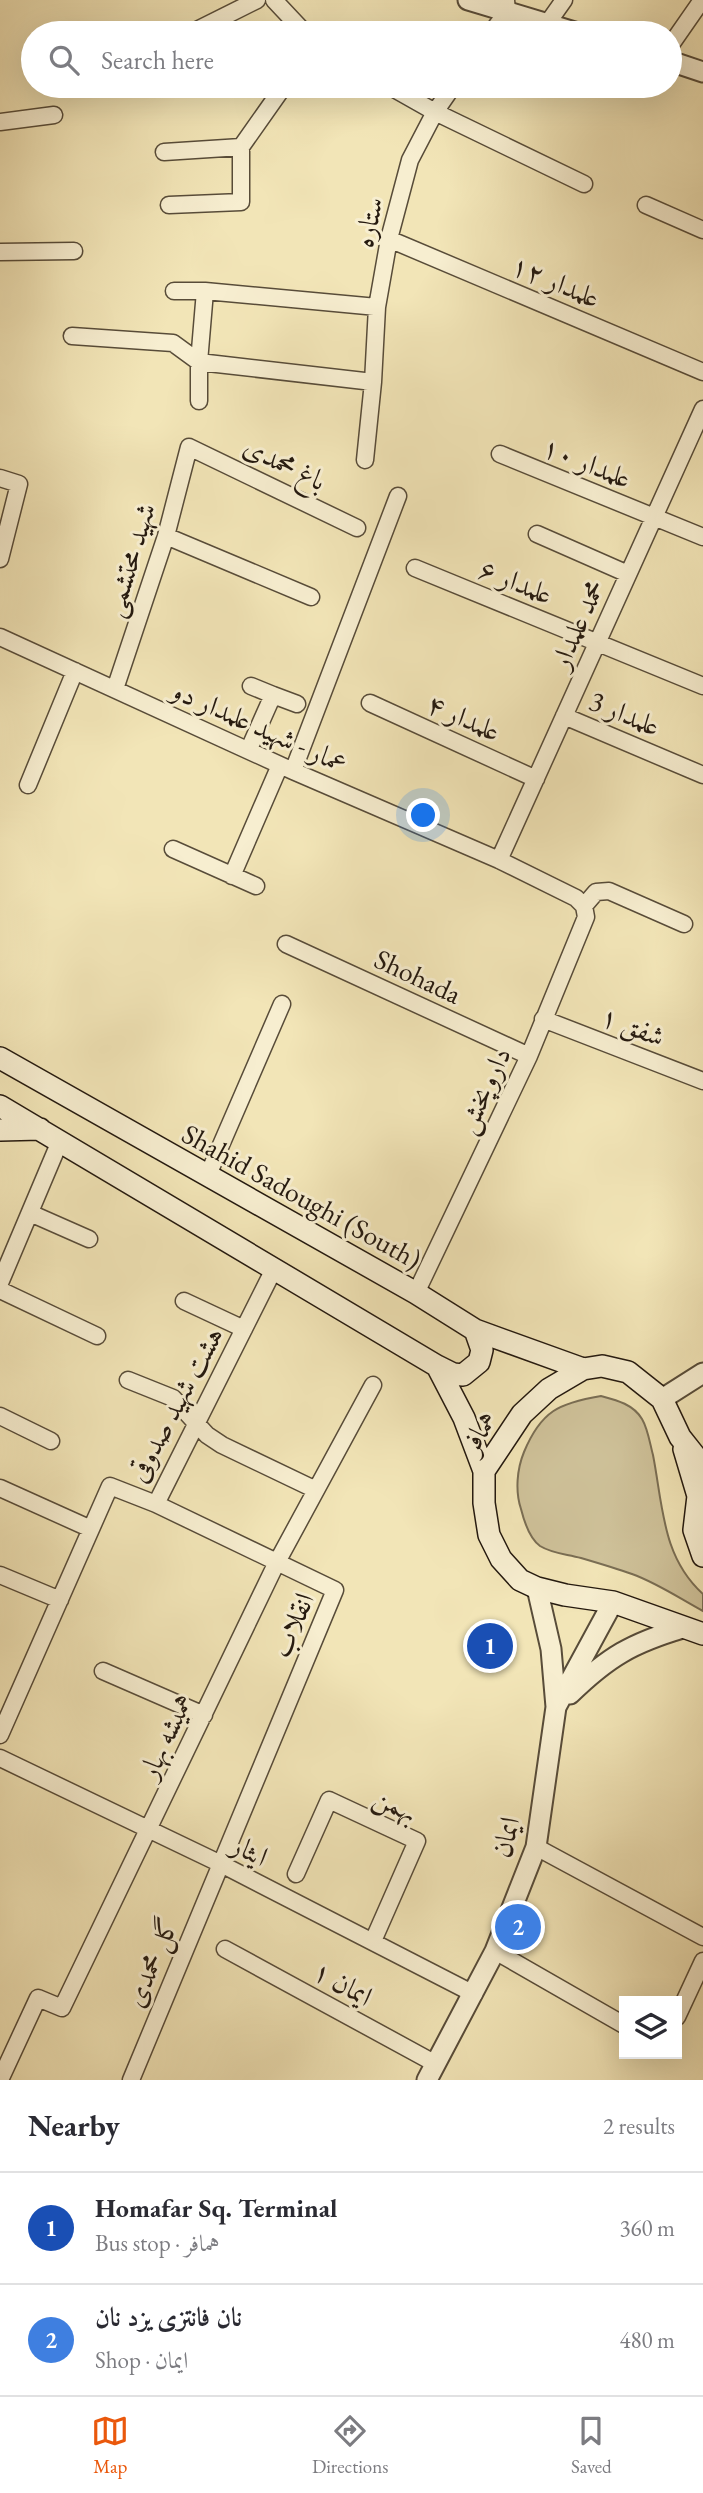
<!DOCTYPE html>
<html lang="en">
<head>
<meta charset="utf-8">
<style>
  body { margin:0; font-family:"EB Garamond",Amiri,serif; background:#f2f2f3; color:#2b2b33 }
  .controls { position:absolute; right:21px; bottom:21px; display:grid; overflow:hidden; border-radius:0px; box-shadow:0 7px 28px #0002 }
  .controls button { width:63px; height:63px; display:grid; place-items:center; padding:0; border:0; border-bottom:2px solid #e1e1e2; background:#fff; color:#2b2b33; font:35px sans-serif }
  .you { position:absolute; left:424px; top:816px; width:24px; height:24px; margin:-18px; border:5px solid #fff; border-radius:50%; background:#1a73e8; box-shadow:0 0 0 10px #1a73e833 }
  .badge { display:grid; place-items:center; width:46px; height:46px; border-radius:50%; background:#ea580c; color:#fff; font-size:23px; font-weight:700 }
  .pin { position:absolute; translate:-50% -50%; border:4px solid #fff; box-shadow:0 2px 7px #0006 }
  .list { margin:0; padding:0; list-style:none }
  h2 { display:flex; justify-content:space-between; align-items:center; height:91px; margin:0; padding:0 28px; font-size:30px }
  h2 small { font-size:23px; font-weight:400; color:#7c7c81 }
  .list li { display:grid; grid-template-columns:46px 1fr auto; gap:21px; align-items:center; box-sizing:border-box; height:112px; padding:0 28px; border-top:2px solid #e1e1e2 }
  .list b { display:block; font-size:26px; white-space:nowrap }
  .list p { margin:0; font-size:23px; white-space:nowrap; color:#7c7c81 }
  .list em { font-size:23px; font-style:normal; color:#7c7c81 }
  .icon { flex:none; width:38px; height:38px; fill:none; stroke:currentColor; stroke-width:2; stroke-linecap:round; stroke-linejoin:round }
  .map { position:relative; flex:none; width:703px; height:2080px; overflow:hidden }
  .search { position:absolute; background:#fff; box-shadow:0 7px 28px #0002; left:21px; right:21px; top:21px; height:77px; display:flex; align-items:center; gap:18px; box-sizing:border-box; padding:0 24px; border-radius:38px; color:#7c7c81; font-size:26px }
  .sheet { height:315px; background:#fff }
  nav { display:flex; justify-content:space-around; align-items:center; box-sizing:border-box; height:98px; border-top:2px solid #e1e1e2; background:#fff; font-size:19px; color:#7c7c81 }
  nav a { display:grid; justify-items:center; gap:4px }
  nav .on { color:#ea580c }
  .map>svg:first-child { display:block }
</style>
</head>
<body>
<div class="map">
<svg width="703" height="2080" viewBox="0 0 703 2080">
  <rect width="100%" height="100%" fill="#f2e5b7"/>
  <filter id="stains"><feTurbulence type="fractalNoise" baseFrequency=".00286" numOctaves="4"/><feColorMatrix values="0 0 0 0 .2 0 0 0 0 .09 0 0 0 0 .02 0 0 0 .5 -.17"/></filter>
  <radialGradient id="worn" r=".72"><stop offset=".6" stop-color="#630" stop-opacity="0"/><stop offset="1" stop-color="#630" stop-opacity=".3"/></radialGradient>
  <path fill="#cfc29a" stroke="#7a6e54" stroke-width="2" d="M601,1396C616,1400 633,1404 642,1419C648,1429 650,1444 653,1455C663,1506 662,1557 703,1594V1611C679,1598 657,1583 632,1574C615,1568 598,1563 581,1558C567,1554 553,1554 540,1546C529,1538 524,1521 521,1509C515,1491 517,1469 524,1452C541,1411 559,1403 601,1396Z"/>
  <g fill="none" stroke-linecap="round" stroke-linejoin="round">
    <g stroke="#584c39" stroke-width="19">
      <path id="minor" d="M274,0L305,33
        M547,24L564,0
        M191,33L257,0
        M491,33L507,12L506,0
        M670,46L702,0
        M389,86L435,112L584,184
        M0,122L54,115
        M164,152L241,147
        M169,205L241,202V147L284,86
        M646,205L703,230
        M389,239L703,372
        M0,252L74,251
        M174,291H205L377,307
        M205,291L199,362L373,382
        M72,336L173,343L199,362V401
        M500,454L703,537
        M365,460L373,382L377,307L389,239L410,160L435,112L453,86
        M0,478L19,484L0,559
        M537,534L628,574
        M166,536L311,597
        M415,568L703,686
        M0,637L293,771L499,860L576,898L584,906
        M115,689L166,536L189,447L357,528
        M273,695L297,704
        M370,703L536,779
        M564,716L703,775
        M249,749L273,695L251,686
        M293,771L398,496
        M28,785L75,671
        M173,849L256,886
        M499,860L703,409
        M232,876L280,765
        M584,906L596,892L609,891L684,924
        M286,944L529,1056
        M543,1019L703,1081
        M208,1175L282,1004
        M30,1213L89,1239
        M0,1283L60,1141
        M0,1290L97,1336
        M416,1293L529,1056L586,917L584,906
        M184,1301L244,1329
        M128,1380L173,1398L207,1435L222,1445L316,1490
        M0,1416L51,1441
        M0,1488L91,1529
        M0,1575L60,1600
        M103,1671L204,1715
        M0,1735L110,1486L156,1504L274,1269
        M0,1758L221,1864L474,1994
        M536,1847L703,1937
        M296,1874L329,1800L417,1841L373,1941
        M225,1949L436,2064
        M495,1951L624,2025
        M677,2017L703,1961
        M0,2080L38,1998L62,2008L276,1564L373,1385
        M131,2080L335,1590L156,1504"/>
    </g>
    <g stroke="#584c39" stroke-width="23">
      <path id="tertiary" d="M468,0L578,33
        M670,61L703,72
        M662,1399L703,1373
        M537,1588L551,1649L556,1707
        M570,1694C608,1657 632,1643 683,1628
        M427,2080L495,1951L536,1847L556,1707L613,1602"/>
    </g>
    <g stroke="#24190f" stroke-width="24">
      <path id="secondary" d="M0,1058L416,1293L475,1330L583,1369
        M0,1106L437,1366L464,1418L484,1471
        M0,1130L40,1129
        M437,1366L453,1374L463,1375L479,1362L482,1350L475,1330
        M684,1449L698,1496L694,1530L703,1556
        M703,1466L680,1437L662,1399L628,1372L602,1366L583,1369L549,1389L522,1414L484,1471V1503L489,1535L501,1559L520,1580L537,1588L565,1595L613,1602L703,1634"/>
    </g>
    <use href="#minor" stroke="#f7eed0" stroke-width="16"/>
    <use href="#tertiary" stroke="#f7eed0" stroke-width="19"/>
    <use href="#secondary" stroke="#f7eed0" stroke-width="21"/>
  </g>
  <g text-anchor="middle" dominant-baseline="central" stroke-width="6" stroke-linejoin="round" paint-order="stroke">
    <g font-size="28" fill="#24190f" stroke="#f7eed0">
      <text transform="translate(368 222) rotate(-77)">ستاره</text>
      <text transform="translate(556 281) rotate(23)">علمدار ۱۲</text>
      <text transform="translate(587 462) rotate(22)">علمدار ۱۰</text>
      <text transform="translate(285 463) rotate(26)">باغ محمدی</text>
      <text transform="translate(129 560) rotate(-73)">شهید محتشمی</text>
      <text transform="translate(516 581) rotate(22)">علمدار ۶</text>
      <text transform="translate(577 624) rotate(-66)">محمد علمدار</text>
      <text transform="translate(625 713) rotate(23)">علمدار 3</text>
      <text transform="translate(464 717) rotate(24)">علمدار ۴</text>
      <text transform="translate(260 726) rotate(24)">عمار - شهید علمدار دو</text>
      <text transform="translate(418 976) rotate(25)">Shohada</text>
      <text transform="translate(633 1026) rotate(21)">شفق ۱</text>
      <text transform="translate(483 1090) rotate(-65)">داروپخش</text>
      <text transform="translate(302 1196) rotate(29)">Shahid Sadoughi (South)</text>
      <text transform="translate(175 1404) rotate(-62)">هشت شهید صدوقی</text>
      <text transform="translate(478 1432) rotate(-59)">همافر</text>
      <text transform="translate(292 1625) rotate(-67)">انقلاب</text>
      <text transform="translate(165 1736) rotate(-65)">همیشه بهار</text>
      <text transform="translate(396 1804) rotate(27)">بهمن</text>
      <text transform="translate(505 1837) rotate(-76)">ایمان</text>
      <text transform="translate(250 1850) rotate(26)">ایثار</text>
      <text transform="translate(151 1962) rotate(-67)">گل محمدی</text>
      <text transform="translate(343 1983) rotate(29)">ایمان ۱</text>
    </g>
  </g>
  <rect width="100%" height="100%" filter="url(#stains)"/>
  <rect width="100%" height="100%" fill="url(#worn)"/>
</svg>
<div class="controls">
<button><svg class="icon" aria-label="layers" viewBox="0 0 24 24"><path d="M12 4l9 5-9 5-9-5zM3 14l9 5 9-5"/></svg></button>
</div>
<div class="you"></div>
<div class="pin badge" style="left:490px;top:1646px;background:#1a4fb4">1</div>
<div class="pin badge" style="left:518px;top:1927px;background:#3f7fe0">2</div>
<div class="search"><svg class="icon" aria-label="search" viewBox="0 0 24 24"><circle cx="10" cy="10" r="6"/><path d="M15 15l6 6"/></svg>Search here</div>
</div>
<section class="sheet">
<h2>Nearby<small>2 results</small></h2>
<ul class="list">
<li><span class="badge" style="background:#1a4fb4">1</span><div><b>Homafar Sq. Terminal</b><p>Bus stop · همافر</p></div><em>360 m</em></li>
<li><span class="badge" style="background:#3f7fe0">2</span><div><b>نان فانتزی یزد نان</b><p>Shop · ایمان</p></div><em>480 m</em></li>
</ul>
</section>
<nav>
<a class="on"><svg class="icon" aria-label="map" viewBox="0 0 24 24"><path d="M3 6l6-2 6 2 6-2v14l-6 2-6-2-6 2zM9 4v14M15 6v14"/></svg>Map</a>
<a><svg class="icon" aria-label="directions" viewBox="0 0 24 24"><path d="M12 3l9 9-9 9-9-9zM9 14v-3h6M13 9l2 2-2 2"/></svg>Directions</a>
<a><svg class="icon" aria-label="saved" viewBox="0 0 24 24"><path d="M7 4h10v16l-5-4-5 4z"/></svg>Saved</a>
</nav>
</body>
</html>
